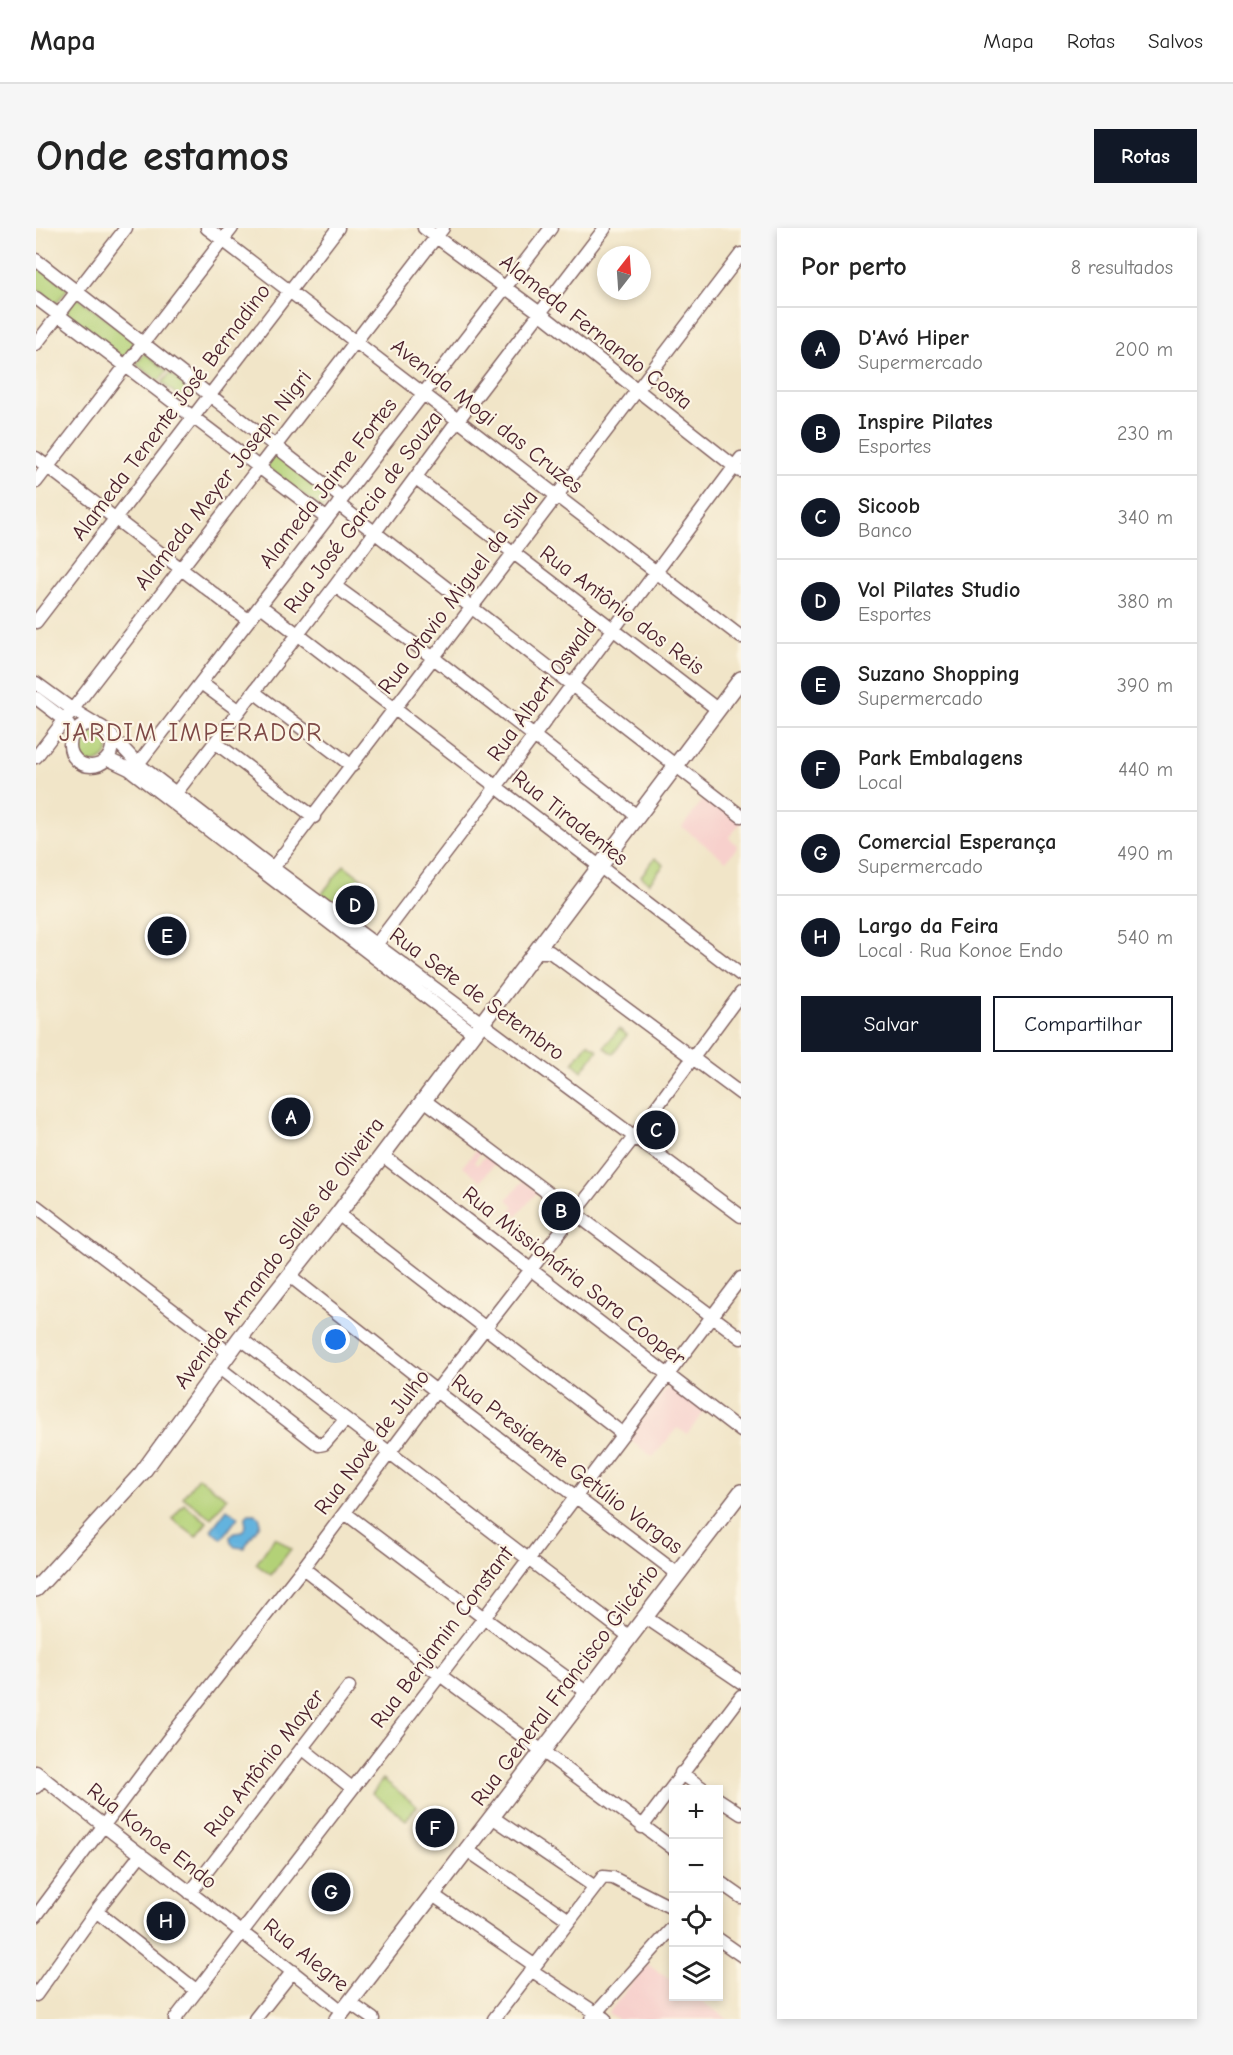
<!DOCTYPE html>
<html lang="pt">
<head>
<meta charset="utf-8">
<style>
  body { margin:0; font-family:"Comic Neue",sans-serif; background:#f6f6f6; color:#222 }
  .controls { position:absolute; right:18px; bottom:18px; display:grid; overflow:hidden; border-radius:0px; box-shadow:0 3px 9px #0003 }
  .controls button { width:54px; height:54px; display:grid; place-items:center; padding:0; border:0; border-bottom:2px solid #e0e0e0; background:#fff; color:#222; font:30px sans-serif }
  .compass { position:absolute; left:561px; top:18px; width:54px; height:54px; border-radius:50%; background:#fff; box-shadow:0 3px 9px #0003; rotate:17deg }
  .you { position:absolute; left:300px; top:1112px; width:21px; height:21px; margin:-15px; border:4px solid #fff; border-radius:50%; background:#1a73e8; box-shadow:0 0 0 9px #1a73e833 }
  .badge { display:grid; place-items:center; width:39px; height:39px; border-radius:50%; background:#111827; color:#fff; font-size:20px; font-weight:700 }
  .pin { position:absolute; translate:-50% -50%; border:3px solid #fff; box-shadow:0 2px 6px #0006 }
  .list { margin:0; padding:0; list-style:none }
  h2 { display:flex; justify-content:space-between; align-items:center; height:78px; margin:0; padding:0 24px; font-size:26px }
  h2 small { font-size:20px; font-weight:400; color:#767676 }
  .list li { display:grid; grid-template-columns:39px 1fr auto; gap:18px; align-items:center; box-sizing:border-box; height:84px; padding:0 24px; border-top:2px solid #e0e0e0 }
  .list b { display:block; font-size:22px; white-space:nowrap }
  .list p { margin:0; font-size:20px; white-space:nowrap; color:#767676 }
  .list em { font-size:20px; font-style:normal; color:#767676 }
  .actions { display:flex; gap:12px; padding:18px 24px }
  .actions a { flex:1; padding:14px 0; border:2px solid #111827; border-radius:0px; text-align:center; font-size:21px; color:#111827 }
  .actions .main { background:#111827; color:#fff }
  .icon { flex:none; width:33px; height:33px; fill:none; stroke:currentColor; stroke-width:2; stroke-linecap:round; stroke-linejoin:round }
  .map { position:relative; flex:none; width:705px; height:1791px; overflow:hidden; border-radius:0px }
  header { display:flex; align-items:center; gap:36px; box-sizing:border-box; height:84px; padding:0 30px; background:#fff; border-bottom:2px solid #e0e0e0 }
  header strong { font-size:28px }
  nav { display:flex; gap:33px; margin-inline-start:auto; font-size:21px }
  .intro { display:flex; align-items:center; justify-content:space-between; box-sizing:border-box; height:144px; padding:0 36px }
  h1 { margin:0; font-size:42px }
  .button { padding:15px 27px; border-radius:0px; background:#111827; color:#fff; font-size:21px; font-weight:700 }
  main { display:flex; gap:36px; padding:0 36px }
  aside { flex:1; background:#fff; border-radius:0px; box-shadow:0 3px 9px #0003 }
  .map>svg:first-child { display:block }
</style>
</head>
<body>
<header>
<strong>Mapa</strong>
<nav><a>Mapa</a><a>Rotas</a><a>Salvos</a></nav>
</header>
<div class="intro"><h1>Onde estamos</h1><a class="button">Rotas</a></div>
<main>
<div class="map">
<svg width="705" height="1791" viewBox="0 0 705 1791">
  <rect width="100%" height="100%" fill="#fcf5e5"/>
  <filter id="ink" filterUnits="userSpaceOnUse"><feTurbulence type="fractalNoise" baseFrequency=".0167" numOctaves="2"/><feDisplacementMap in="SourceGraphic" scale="12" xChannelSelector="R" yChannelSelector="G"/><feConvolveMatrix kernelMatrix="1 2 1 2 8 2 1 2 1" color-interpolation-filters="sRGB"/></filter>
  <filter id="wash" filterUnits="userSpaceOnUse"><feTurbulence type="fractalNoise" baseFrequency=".008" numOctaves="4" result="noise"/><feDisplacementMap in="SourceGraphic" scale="24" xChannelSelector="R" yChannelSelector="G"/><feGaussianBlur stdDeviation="1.35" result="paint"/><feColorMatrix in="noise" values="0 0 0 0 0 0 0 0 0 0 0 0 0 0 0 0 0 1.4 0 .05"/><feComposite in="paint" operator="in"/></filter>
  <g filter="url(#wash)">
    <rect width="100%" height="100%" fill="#f1e5c8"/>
    <path fill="#f7d0cc" d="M671,567L705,594L693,610L702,618L690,633L646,599Z
      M440,922L444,926L438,934L441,937L449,928L459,935L445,953L427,938Z
      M487,953L501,964L481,988L475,982L478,978L471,971Z
      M639,1159L669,1183L651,1206L641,1200L617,1229L592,1211L630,1161Z
      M611,1736L637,1754L638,1768L659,1769L692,1791H581L572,1785Z"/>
    <path fill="#b3d177" stroke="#7e7851" stroke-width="1.5" d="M0,36L32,60L20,76L0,60Z
      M41,69L97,111V122L89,131L28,85Z
      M109,125L131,143L123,153L100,136Z
      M134,145L157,162L149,173L126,155Z
      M237,224L296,268L286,281L230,239Z
      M37 517a18 18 0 1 1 36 0a18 18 0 1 1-36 0Z
      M619,630L628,637L613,655L605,648Z
      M308,637L326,651L302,681L285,667Z
      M583,801L591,807L577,826L568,819Z
      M552,815L562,822L546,843L537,835Z
      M162,1249L191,1270L175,1290L147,1269Z
      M148,1276L171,1294L160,1309L136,1291Z
      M239,1309L255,1321L235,1347L220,1336Z
      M347,1551L381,1578L370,1592L336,1565Z"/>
    <path fill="#63b3de" stroke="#566984" stroke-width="1.5" d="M191,1281L202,1289L186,1311L175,1302Z
      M212,1286H219L224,1290V1296L208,1320L199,1319L195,1315L194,1309L198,1305L206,1304L210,1298L209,1291Z"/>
  </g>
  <g filter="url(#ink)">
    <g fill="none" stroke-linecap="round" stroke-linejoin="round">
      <g stroke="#846462" stroke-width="15">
        <path id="minor" d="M171,0L705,409
          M388,0L504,85L704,243
          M0,32L306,270
          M0,70L290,290
          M0,116L90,0
          M0,230L212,392
          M380,250L681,481
          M0,254L196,0
          M302,276L705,588
          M299,358L399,431L601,588
          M225,378L705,747
          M0,394L302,0
          M0,455L37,482L60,496
          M165,455L203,483
          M218,464L316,538
          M0,470L29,492L33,498
          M34 517a21 21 0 1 1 42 0a21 21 0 1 1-42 0Z
          M73,505L102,536L237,640L705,988
          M180,515L278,589
          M0,529L407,0
          M72,531L93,541L437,805
          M102,536L515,0
          M140,565L299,358L422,192L569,0
          M237,640L705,26
          M340,717L460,559L705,230
          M498,724H514L705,866
          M388,872L705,1110
          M346,927L705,1203
          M0,978L193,1125
          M302,986L587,1206
          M254,1048L400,1163L642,1346
          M204,1110L594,1409
          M182,1139L283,1217L288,1216L309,1192
          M309,1285L448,1390L552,1465
          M267,1340L404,1447L638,1621
          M609,1389L705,1454
          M266,1520L316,1560
          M0,1544C101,1626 206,1702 307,1784
          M645,1545L669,1562
          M0,1559L7,1550
          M682,1571L705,1586
          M456,1589L559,1659
          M606,1599L705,1468
          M431,1622L533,1692
          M682,1653L705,1669
          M154,1665L313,1459
          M397,1667L498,1737
          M60,1683L161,1763
          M0,1688L130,1514L267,1340L400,1163L599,908L705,765
          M682,1711L705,1727
          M495,1742L569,1791
          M0,1767L60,1683L105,1626
          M314,1775L337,1791
          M139,1791L448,1390L705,1050
          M219,1791L257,1743
          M458,1791L567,1649L577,1650L638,1681
          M555,1791L638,1698"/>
      </g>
      <g stroke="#846462" stroke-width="18">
        <path id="major" d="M0,1361L106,1245L204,1110L302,986L705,451
          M301,1791L705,1264"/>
      </g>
      <use href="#minor" stroke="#fff" stroke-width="12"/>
      <use href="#major" stroke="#fff" stroke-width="15"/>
    </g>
  </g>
  <g text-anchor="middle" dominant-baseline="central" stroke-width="4.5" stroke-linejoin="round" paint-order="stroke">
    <g font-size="22" fill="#4a1f2b" stroke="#fcf5e5">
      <text transform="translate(560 104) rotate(38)">Alameda Fernando Costa</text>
      <text transform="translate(135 184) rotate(-53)">Alameda Tenente José Bernadino</text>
      <text transform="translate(451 188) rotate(38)">Avenida Mogi das Cruzes</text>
      <text transform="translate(187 252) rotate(-52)">Alameda Meyer Joseph Nigri</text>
      <text transform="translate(292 255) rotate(-52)">Alameda Jaime Fortes</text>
      <text transform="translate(327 284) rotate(-53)">Rua José Garcia de Souza</text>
      <text transform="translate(422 364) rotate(-53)">Rua Otavio Miguel da Silva</text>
      <text transform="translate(586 382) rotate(37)">Rua Antônio dos Reis</text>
      <text transform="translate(506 462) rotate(-54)">Rua Albert Oswald</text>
      <text transform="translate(534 590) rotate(38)">Rua Tiradentes</text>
      <text transform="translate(441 766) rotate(36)">Rua Sete de Setembro</text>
      <text transform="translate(243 1025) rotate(-53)">Avenida Armando Salles de Oliveira</text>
      <text transform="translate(538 1048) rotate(38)">Rua Missionária Sara Cooper</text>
      <text transform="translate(336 1214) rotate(-53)">Rua Nove de Julho</text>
      <text transform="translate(531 1236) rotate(37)">Rua Presidente Getúlio Vargas</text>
      <text transform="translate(406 1409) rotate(-53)">Rua Benjamin Constant</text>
      <text transform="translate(529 1457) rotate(-53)">Rua General Francisco Glicério</text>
      <text transform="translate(228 1535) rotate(-52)">Rua Antônio Mayer</text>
      <text transform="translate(116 1608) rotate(38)">Rua Konoe Endo</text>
      <text transform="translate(270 1727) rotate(39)">Rua Alegre</text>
    </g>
    <g font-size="26" letter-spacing="1.5" fill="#7e4946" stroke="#fcf5e5">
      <text x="155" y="505">JARDIM IMPERADOR</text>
    </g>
  </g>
</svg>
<div class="controls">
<button>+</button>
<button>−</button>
<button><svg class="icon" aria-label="locate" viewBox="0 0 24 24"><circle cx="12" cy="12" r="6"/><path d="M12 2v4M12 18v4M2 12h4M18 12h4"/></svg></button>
<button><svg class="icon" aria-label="layers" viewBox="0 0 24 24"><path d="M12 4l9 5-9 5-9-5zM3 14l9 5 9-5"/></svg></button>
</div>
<svg class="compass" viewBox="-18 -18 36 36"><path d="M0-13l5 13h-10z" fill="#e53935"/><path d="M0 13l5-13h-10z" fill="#767676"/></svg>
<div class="you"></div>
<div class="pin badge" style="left:255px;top:889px">A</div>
<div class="pin badge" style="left:525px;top:983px">B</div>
<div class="pin badge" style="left:620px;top:902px">C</div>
<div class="pin badge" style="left:319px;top:677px">D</div>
<div class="pin badge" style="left:131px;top:708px">E</div>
<div class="pin badge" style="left:399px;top:1600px">F</div>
<div class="pin badge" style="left:295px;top:1664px">G</div>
<div class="pin badge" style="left:130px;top:1693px">H</div>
</div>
<aside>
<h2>Por perto<small>8 resultados</small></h2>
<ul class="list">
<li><span class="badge">A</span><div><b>D'Avó Hiper</b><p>Supermercado</p></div><em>200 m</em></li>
<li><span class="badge">B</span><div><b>Inspire Pilates</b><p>Esportes</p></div><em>230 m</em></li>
<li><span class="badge">C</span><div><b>Sicoob</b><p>Banco</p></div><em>340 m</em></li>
<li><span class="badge">D</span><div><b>Vol Pilates Studio</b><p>Esportes</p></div><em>380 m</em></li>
<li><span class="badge">E</span><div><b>Suzano Shopping</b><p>Supermercado</p></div><em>390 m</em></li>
<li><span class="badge">F</span><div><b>Park Embalagens</b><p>Local</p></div><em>440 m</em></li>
<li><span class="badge">G</span><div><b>Comercial Esperança</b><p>Supermercado</p></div><em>490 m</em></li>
<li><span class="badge">H</span><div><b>Largo da Feira</b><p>Local · Rua Konoe Endo</p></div><em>540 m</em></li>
</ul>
<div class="actions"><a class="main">Salvar</a><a>Compartilhar</a></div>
</aside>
</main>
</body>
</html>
